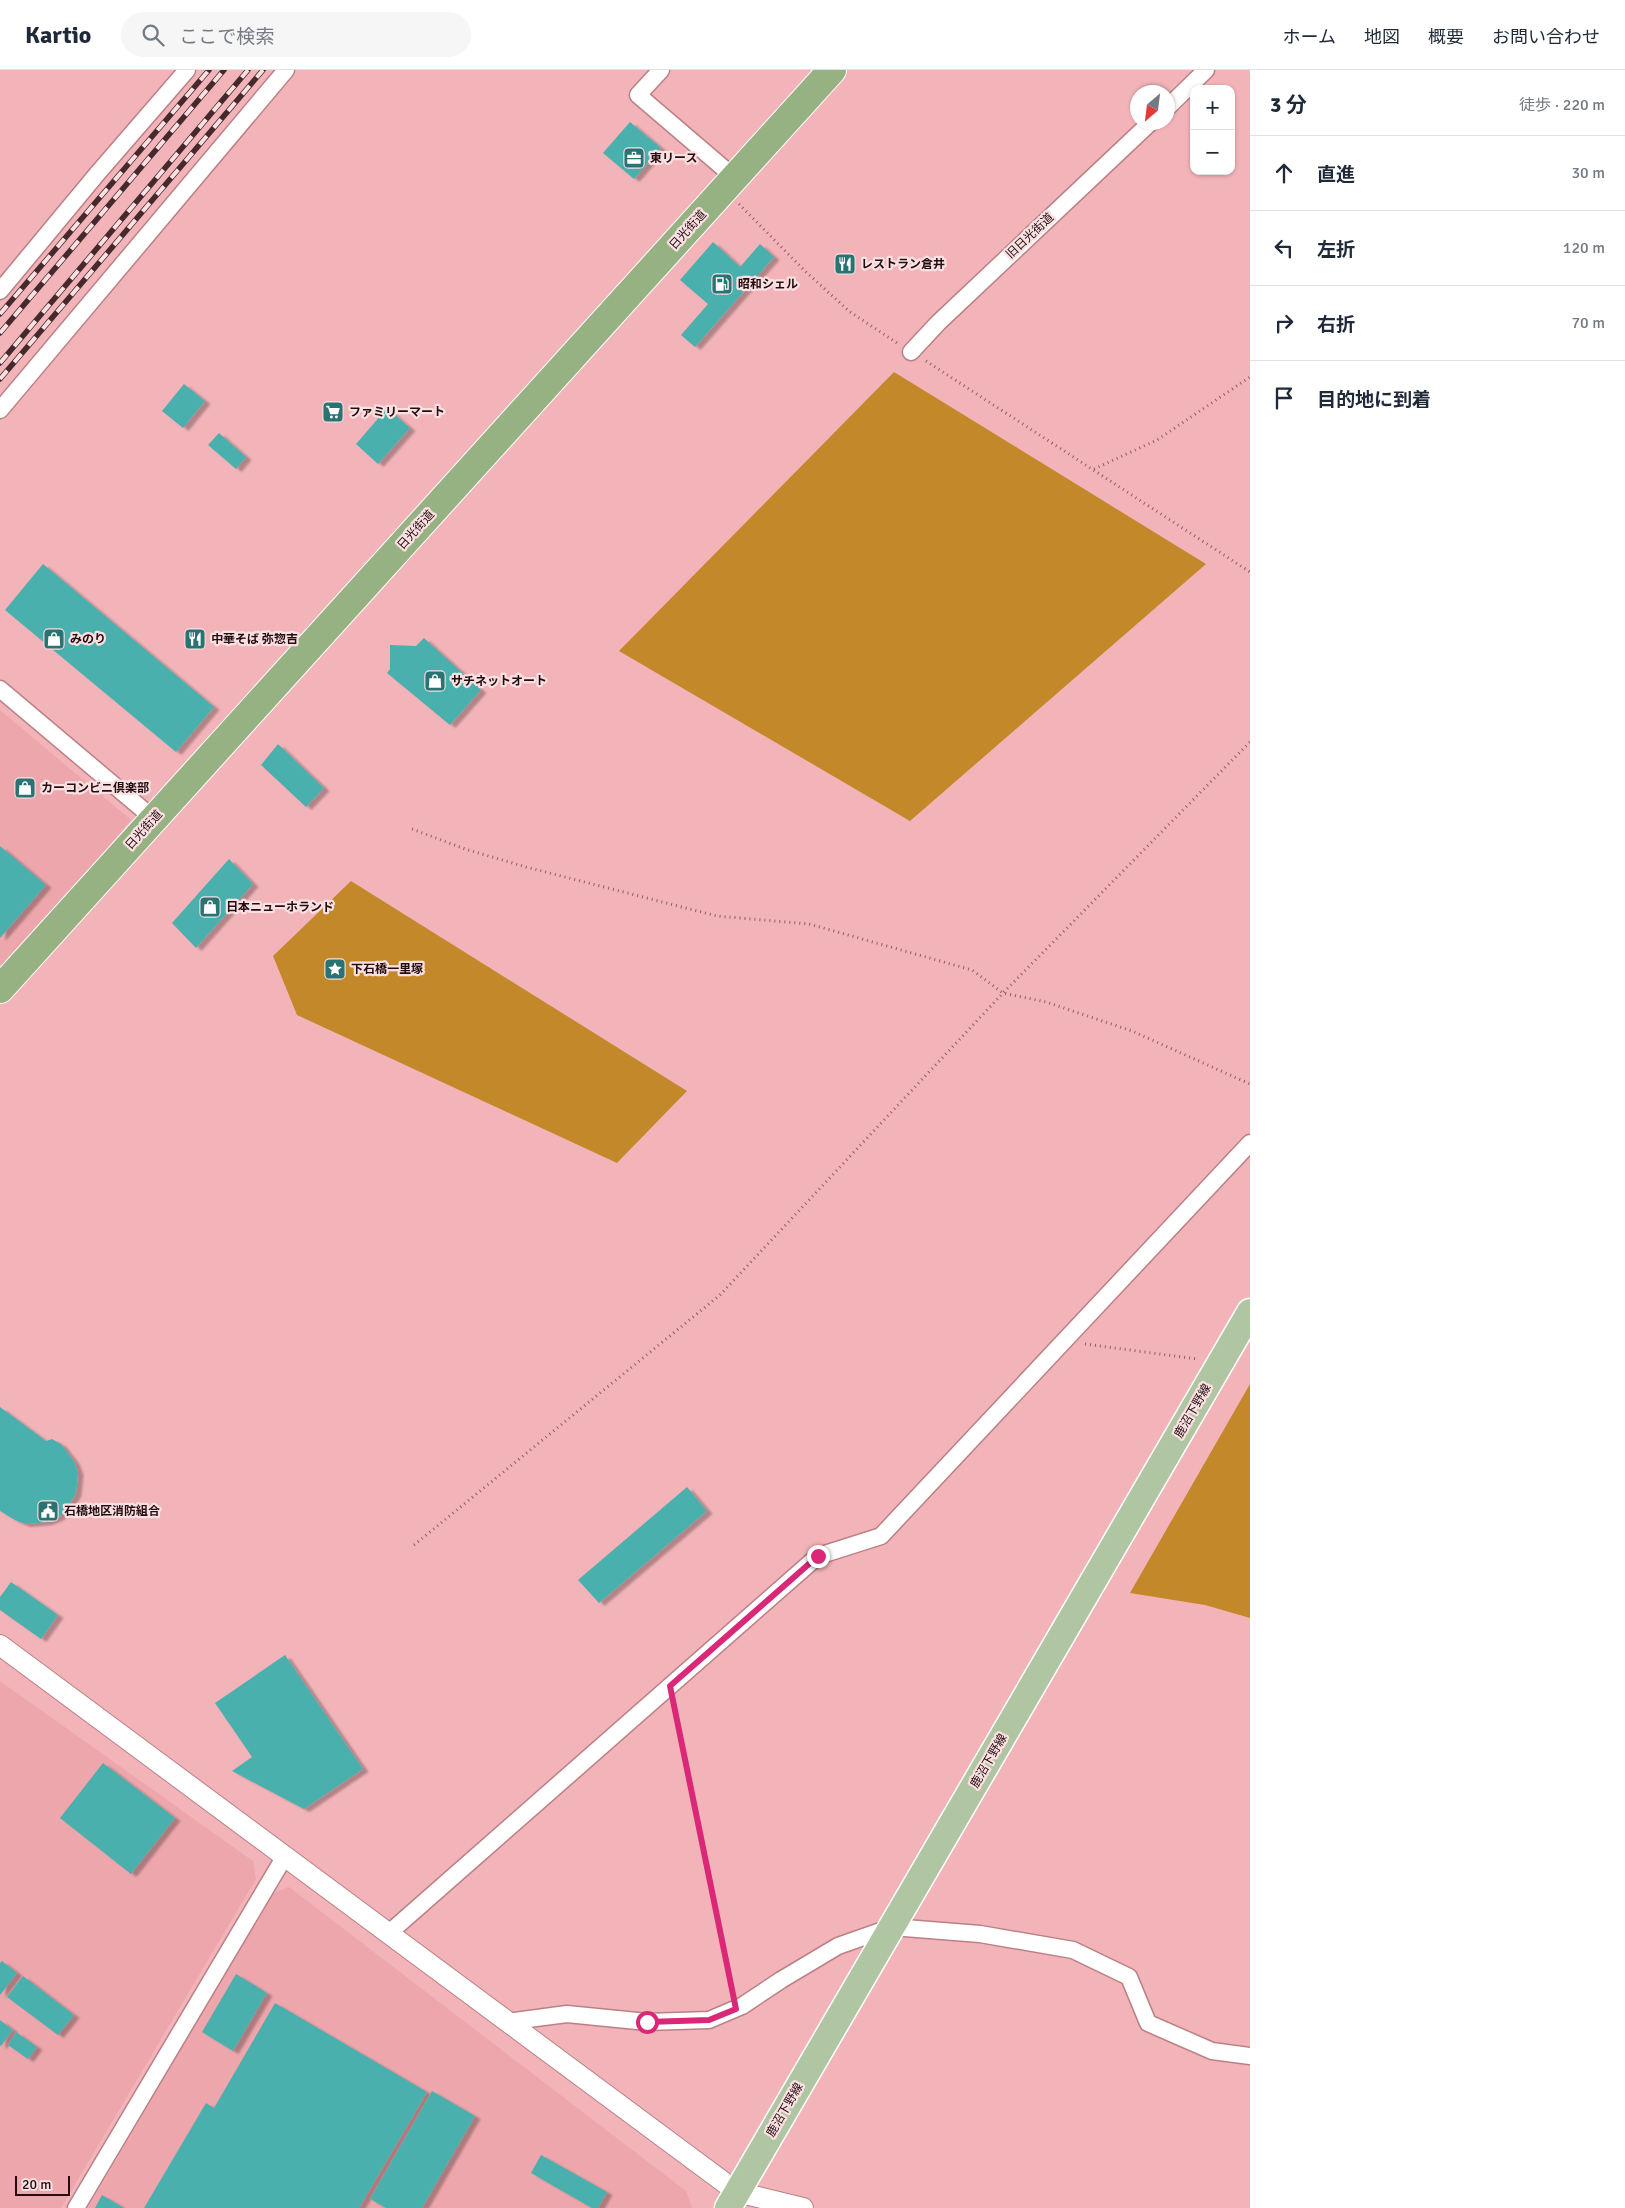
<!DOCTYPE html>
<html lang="ja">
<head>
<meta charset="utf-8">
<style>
  body { margin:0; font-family:Signika,"Noto Sans JP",sans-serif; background:#f6f6f7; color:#1f2937 }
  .controls { position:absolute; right:15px; top:15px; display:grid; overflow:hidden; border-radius:10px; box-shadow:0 1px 4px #0004 }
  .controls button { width:45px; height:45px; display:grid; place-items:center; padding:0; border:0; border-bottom:1px solid #e0e1e3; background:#fff; color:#1f2937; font:25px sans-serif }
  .compass { position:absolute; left:1130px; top:15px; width:45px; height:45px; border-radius:50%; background:#fff; box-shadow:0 1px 4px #0004; rotate:208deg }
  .scale { position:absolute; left:15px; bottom:12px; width:55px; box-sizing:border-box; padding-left:5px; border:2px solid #230d10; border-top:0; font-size:14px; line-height:18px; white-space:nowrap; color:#230d10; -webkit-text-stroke:4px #fbe0e2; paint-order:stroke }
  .stop { position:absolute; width:15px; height:15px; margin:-11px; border:4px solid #db2777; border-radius:50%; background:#fff }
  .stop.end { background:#db2777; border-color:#fff; box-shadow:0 1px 5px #0008 }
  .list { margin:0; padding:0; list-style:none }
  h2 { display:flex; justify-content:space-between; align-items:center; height:65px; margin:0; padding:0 20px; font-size:21px }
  h2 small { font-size:16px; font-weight:400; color:#747a83 }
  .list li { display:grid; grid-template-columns:32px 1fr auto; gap:15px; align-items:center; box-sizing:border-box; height:75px; padding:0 20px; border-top:1px solid #e0e1e3 }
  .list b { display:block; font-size:19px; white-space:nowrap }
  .list em { font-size:16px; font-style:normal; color:#747a83 }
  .icon { flex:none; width:28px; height:28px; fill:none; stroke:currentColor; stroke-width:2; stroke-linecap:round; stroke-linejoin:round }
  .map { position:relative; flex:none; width:1250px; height:2138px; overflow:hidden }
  header { display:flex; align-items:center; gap:30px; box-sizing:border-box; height:70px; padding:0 25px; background:#fff; border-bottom:1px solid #e0e1e3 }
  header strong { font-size:24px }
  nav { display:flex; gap:28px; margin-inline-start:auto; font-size:18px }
  .search { width:350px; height:45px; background:#f6f6f7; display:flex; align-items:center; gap:12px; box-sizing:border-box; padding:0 18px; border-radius:28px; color:#747a83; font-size:19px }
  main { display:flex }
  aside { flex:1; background:#fff }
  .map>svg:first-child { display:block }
</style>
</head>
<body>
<header>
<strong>Kartio</strong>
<div class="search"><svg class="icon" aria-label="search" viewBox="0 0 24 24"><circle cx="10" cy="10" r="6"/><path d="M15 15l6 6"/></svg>ここで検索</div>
<nav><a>ホーム</a><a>地図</a><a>概要</a><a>お問い合わせ</a></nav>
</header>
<main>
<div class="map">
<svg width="1250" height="2138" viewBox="0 0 1250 2138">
  <defs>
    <filter id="shadow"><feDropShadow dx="5.5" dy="3" stdDeviation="1" flood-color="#0004"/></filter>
  </defs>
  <rect width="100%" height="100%" fill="#f3b4b9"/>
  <path fill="#eda6ac" d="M0,640L131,750L0,905Z
    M0,1611L253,1791L256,1809L61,2138H0Z
    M289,1817L686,2121L692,2138H88L273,1823Z"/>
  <path fill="#c3882a" d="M894,302L1206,494L910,751L619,581Z
    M351,811L687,1021L617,1093L297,945L273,886Z
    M1250,1314V1548L1205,1535L1130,1523Z"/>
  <path fill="#48b0ae" filter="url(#shadow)" d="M630,52L661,78L634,109L603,83Z
    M713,172L740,197L760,174L774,187L695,277L681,265L708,234L680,210Z
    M184,314L205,331L183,358L162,341Z
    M387,338L410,358L378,394L356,374Z
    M219,363L246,387L236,399L208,375Z
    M43,494L214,637L176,682L5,540Z
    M424,568L481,620L450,655L387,603L390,599V575L416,576Z
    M278,674L324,718L306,737L261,695Z
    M0,776L46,815L0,868Z
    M229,789L253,814L196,878L172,853Z
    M0,1337L46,1371L52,1369L61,1374L74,1391L78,1402L76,1423L65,1442L57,1448L47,1452L25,1454L15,1450L0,1441Z
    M687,1417L707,1441L599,1533L578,1510Z
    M11,1512L58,1545L41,1569L0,1540V1527Z
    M285,1585L363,1699L304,1739L232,1701L252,1687L215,1633Z
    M103,1693L175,1748L131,1804L60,1748Z
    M2,1891L17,1903L0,1925V1893Z
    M236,1904L267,1923L233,1981L202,1962Z
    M23,1906L74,1945L58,1965L7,1927Z
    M275,1933L427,2022L359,2138H144L206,2033L214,2038Z
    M0,1950L13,1960L1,1976L0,1975Z
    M16,1962L37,1977L28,1989L8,1975Z
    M432,2021L475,2046L422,2138H386L370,2129Z
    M541,2085L607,2122L598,2138H592L531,2103Z
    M102,2125L124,2138H95Z"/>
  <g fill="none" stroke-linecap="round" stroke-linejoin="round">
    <g stroke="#bb8085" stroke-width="19">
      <path id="minor" d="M661,0L638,25L735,108
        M1168,37L1206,0
        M0,221L97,104L187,0
        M911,282L938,253L1151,52
        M0,340L286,0
        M0,619L154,749
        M389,1863L818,1486L881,1466L1250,1073
        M506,1952L567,1944L647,1952L709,1950L742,1936L781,1910L838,1876L892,1857L980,1864L1073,1880L1129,1907L1148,1953L1212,1981L1250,1986
        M76,2138L285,1786"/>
    </g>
    <g stroke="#bb8085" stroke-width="22">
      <path id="tertiary" d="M0,1575L737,2122L803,2138"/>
    </g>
    <g stroke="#fff" stroke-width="29">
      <path id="primary" d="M728,2138L1250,1242"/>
    </g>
    <g stroke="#fff" stroke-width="30">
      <path id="trunk" d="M0,919L832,0"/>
    </g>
    <path stroke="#8b6165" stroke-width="3" stroke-dasharray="1 4" stroke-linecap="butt" d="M739,134L805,201L850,242L897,273
      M926,291L1250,502
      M1094,399L1157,370L1250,307
      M412,759L465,779L526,797L717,846L809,854L972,900L1003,923L1046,932L1132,961L1250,1014
      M1085,1274L1197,1289
      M414,1475L720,1225L1003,923L1250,672
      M674,1633L733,1924"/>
    <use href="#minor" stroke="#fff" stroke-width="16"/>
    <use href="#tertiary" stroke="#fff" stroke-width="20"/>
    <use href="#primary" stroke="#b0c5a1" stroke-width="26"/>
    <use href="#trunk" stroke="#96b282" stroke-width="28"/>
    <g stroke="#45292c" stroke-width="5.5">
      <path id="rail" d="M0,244L209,0
        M0,263L224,0
        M0,293L248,0
        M0,309L263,0"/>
    </g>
    <use href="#rail" stroke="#fbe0e2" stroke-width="4" stroke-dasharray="11" stroke-linecap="butt"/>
  </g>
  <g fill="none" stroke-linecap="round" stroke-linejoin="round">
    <path stroke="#db2777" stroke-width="6" d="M647,1952L709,1950L736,1939L670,1616L818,1486"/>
  </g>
  <defs>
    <g id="office-square" transform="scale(1.125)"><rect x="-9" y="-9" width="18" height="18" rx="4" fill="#297372" stroke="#fbe0e2"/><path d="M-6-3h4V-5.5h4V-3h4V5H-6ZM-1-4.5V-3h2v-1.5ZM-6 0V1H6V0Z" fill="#fff"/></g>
    <g id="restaurant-square" transform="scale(1.125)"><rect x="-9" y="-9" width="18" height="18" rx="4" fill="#297372" stroke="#fbe0e2"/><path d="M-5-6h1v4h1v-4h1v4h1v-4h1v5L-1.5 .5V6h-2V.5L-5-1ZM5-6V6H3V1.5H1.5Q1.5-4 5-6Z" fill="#fff"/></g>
    <g id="fuel-square" transform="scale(1.125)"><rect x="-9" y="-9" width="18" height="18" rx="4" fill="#297372" stroke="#fbe0e2"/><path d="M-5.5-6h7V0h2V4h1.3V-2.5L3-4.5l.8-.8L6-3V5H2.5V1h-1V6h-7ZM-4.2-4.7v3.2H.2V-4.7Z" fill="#fff"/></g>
    <g id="supermarket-square" transform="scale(1.125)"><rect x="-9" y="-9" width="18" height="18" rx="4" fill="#297372" stroke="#fbe0e2"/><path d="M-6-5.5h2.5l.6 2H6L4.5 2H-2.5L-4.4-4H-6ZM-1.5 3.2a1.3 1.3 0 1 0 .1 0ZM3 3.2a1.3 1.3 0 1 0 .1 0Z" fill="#fff"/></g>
    <g id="shop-square" transform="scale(1.125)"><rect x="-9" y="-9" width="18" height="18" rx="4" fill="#297372" stroke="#fbe0e2"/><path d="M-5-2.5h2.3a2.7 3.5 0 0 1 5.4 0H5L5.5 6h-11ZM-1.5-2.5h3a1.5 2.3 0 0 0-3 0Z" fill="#fff"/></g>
    <g id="sight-square" transform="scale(1.125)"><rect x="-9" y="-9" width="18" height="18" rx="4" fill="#297372" stroke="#fbe0e2"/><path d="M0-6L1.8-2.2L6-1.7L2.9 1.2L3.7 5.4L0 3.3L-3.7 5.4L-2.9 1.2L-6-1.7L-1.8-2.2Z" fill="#fff"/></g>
    <g id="civic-square" transform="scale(1.125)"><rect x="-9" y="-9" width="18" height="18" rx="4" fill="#297372" stroke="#fbe0e2"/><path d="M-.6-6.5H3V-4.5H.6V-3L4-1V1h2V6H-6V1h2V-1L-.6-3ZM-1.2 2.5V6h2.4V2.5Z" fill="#fff"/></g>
  </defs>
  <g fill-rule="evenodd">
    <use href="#office-square" x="634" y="88"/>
    <use href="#restaurant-square" x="845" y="194"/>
    <use href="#fuel-square" x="722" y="214"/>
    <use href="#supermarket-square" x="333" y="342"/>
    <use href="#shop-square" x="54" y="569"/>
    <use href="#restaurant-square" x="195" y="569"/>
    <use href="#shop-square" x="435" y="611"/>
    <use href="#shop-square" x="25" y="718"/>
    <use href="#shop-square" x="210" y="837"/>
    <use href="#sight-square" x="335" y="899"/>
    <use href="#civic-square" x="48" y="1441"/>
  </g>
  <g text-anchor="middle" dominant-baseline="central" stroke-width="4.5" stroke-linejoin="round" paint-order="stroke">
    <g font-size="12" font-weight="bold" fill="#230d10" stroke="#fbe0e2" text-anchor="start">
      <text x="650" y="88">東リース</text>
      <text x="861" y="194">レストラン倉井</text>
      <text x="738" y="214">昭和シェル</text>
      <text x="349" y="342">ファミリーマート</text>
      <text x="70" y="569">みのり</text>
      <text x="211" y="569">中華そば 弥惣吉</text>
      <text x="451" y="611">サチネットオート</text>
      <text x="41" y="718">カーコンビニ倶楽部</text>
      <text x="226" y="837">日本ニューホランド</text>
      <text x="351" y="899">下石橋一里塚</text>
      <text x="64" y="1441">石橋地区消防組合</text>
    </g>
    <g font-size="12" fill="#230d10" stroke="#fbe0e2">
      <text transform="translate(688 160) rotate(-48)">日光街道</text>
      <text transform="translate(1030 166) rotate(-43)">旧日光街道</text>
      <text transform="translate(416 460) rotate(-48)">日光街道</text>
      <text transform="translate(144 760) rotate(-48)">日光街道</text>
      <text transform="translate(1193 1341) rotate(-60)">鹿沼下野線</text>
      <text transform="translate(989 1691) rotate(-60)">鹿沼下野線</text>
      <text transform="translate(785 2040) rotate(-60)">鹿沼下野線</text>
    </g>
  </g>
</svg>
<div class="controls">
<button>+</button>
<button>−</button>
</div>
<svg class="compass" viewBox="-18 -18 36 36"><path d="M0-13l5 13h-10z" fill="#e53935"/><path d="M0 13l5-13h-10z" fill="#747a83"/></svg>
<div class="scale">20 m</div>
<div class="stop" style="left:647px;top:1952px"></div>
<div class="stop end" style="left:818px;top:1486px"></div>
</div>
<aside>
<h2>3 分<small>徒歩 · 220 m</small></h2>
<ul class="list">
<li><svg class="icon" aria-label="ahead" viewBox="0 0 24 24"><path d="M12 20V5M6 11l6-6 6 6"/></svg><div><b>直進</b></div><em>30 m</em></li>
<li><svg class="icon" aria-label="left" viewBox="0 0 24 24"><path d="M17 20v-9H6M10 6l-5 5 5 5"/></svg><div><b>左折</b></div><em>120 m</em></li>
<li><svg class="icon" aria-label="right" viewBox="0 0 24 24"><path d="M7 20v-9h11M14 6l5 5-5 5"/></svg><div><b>右折</b></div><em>70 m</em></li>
<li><svg class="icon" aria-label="arrive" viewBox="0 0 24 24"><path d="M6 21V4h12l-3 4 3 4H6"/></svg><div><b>目的地に到着</b></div></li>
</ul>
</aside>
</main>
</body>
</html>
